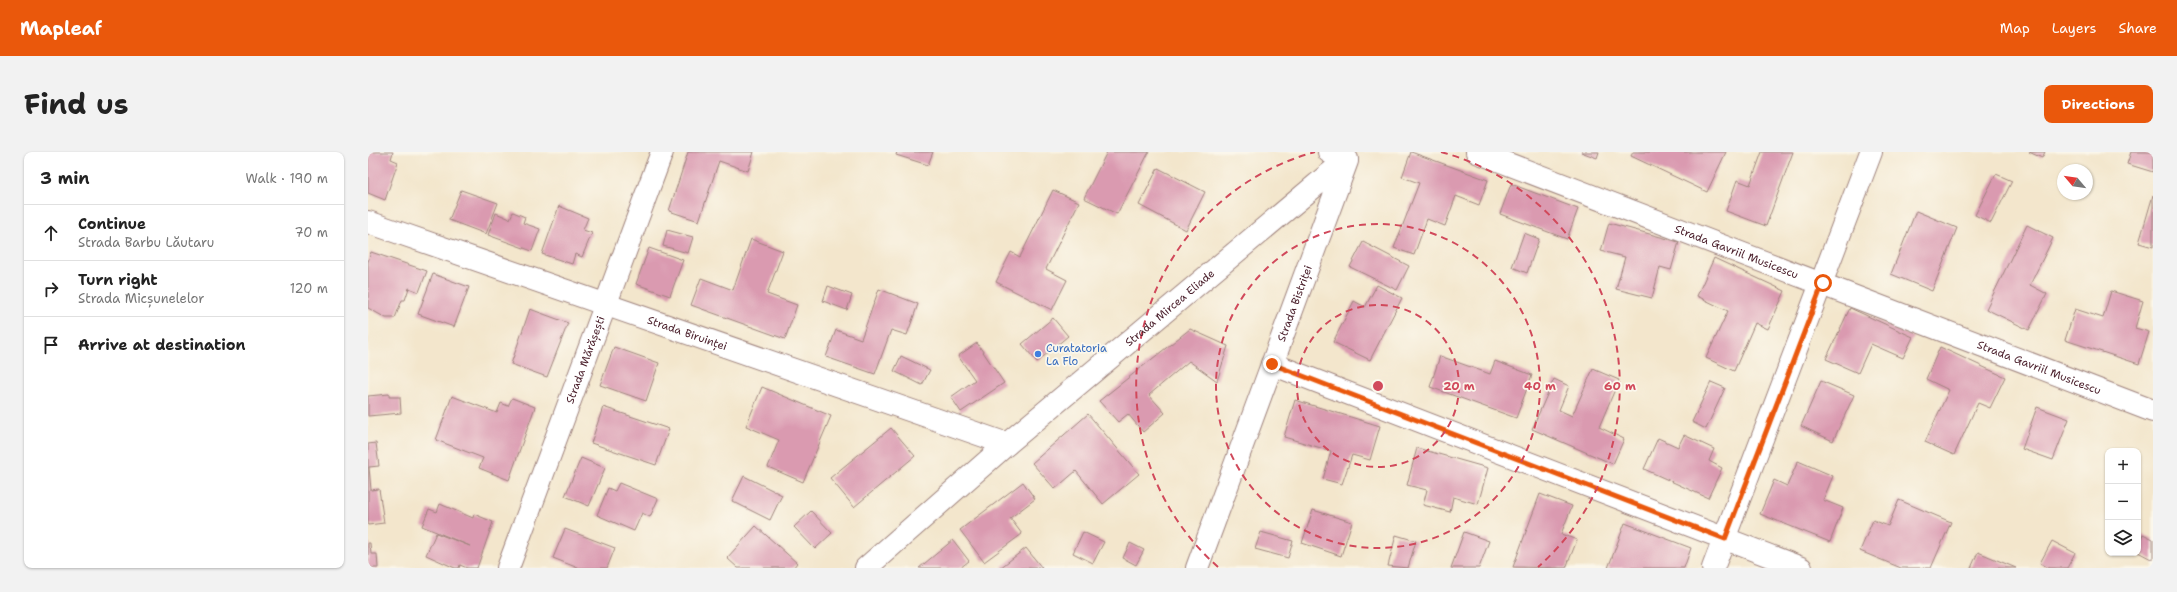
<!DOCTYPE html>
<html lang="en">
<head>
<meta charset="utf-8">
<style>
  body { margin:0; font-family:"Shantell Sans",sans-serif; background:#f2f2f2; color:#222 }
  .controls { position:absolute; right:12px; bottom:12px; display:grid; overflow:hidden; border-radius:8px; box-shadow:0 1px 3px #0004 }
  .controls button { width:36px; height:36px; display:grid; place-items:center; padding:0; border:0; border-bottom:1px solid #e0e0e0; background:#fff; color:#222; font:20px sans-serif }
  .compass { position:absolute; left:1689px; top:12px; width:36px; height:36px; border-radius:50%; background:#fff; box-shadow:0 1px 3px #0004; rotate:299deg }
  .stop { position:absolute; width:12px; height:12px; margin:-9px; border:3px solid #ea580c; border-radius:50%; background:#fff }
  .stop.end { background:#ea580c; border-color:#fff; box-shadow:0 1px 4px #0008 }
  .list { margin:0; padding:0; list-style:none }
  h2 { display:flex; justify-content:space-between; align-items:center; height:52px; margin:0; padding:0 16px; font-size:17px }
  h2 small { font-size:13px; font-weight:400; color:#767676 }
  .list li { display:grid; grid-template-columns:26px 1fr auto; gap:12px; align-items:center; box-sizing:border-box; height:56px; padding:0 16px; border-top:1px solid #e0e0e0 }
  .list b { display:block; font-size:15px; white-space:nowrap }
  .list p { margin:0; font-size:13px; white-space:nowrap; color:#767676 }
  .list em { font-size:13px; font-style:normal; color:#767676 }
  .icon { flex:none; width:22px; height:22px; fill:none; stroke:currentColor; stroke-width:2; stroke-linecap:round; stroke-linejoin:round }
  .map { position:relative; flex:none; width:1785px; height:416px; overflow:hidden; border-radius:8px }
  header { display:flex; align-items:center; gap:24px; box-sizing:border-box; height:56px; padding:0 20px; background:#ea580c; color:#fff }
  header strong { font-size:19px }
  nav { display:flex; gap:22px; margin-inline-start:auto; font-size:14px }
  .intro { display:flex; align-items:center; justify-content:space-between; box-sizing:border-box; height:96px; padding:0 24px }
  h1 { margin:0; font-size:28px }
  .button { padding:10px 18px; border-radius:8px; background:#ea580c; color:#fff; font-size:14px; font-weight:700 }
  main { display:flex; gap:24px; padding:0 24px }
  aside { flex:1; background:#fff; border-radius:8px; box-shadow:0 1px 3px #0004 }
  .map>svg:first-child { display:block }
</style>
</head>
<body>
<header>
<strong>Mapleaf</strong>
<nav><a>Map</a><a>Layers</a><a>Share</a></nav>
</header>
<div class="intro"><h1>Find us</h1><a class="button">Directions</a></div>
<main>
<aside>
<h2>3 min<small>Walk · 190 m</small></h2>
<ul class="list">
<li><svg class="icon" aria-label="ahead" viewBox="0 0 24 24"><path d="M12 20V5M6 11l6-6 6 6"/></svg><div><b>Continue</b><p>Strada Barbu Lăutaru</p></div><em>70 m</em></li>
<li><svg class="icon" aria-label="right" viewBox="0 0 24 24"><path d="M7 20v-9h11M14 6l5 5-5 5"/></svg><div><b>Turn right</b><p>Strada Micșunelelor</p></div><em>120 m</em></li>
<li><svg class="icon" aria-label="arrive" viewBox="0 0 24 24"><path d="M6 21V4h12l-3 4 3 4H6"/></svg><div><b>Arrive at destination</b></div></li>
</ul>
</aside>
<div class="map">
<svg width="1785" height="416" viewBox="0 0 1785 416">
  <rect width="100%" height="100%" fill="#fbf7ec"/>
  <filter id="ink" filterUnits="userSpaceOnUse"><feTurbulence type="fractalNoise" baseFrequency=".025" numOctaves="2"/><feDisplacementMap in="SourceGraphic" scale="8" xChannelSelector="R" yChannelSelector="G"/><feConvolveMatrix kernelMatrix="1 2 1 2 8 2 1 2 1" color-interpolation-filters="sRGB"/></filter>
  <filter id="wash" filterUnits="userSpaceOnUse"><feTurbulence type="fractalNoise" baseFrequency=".012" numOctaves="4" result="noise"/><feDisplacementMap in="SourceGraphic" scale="16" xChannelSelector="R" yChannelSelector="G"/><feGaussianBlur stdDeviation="0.9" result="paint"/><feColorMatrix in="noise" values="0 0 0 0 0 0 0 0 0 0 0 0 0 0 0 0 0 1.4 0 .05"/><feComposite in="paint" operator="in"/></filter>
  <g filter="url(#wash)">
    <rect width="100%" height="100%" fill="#f3e6cc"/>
    <g id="blocks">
      <path fill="#da9ab0" d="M0,0H25L23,7L30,10L17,48L0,41Z
        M320,0H386L380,19L351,9L331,69L301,59Z
        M529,0H565L560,13L528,3Z
        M739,0H781L749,62L716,46Z
        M1043,0L1120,28L1111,53L1088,44L1077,74L1059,67L1046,103L1026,96L1051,31L1034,25Z
        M1213,0H1231L1229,6Z
        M1265,0H1358L1339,40L1263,4Z
        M1394,0H1425L1398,74L1358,59L1369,28L1382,33Z
        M1661,0H1677L1674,6Z
        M1763,0H1785V20L1759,12Z
        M790,16L837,40L818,78L771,53Z
        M1628,22L1644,29L1623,71L1607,63Z
        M1143,32L1210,57L1199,87L1132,62Z
        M93,38L130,51L118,82L81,68Z
        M685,38L711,50L678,117L699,128L684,158L628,130L643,100L652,105Z
        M1785,43V95L1771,91Z
        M191,54L220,66L215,78L224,81L214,105L207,102L204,112L174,102Z
        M1548,59L1589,76L1564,139L1523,122Z
        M145,60L157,65L155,71L172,77L164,99L120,83L128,61L142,67Z
        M1241,71L1311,90L1303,118L1292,115L1284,146L1248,137L1257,105L1233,99Z
        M1659,73L1685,86L1662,133L1679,142L1661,178L1618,157Z
        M299,78L325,85L320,101L295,94Z
        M1156,81L1171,87L1159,121L1144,115Z
        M383,87L415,99L399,142L429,153L417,187L323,153L333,126L365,138Z
        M995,90L1041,114L1029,138L982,115Z
        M281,96L315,108L302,144L268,132Z
        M3,100L59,119L51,140L41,136L37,148H34L27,166H18L0,156V110Z
        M1346,106L1417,139L1400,177L1387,171L1366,219L1338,206L1360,159L1329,144Z
        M65,122L101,135L86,175L50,162Z
        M1009,133L1034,146L1002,208L965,190L986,149L997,155Z
        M460,134L484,143L479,158L455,149Z
        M511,137L550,152L539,183L523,178L507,222L458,205L468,178L493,187Z
        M1743,139L1775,149L1767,176L1781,180L1771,212L1697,188L1707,157L1735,166Z
        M1482,156L1545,185L1535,206L1503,192L1490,221L1458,207Z
        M162,157L200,171L179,225L143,212Z
        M685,166L700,184L669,210L654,192Z
        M822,177L860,194L849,229L821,209L781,243L797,261L775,280L760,262L750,270L731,249Z
        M609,191L636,231L593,260L583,245L607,228L590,204Z
        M246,195L291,211L278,249L232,233Z
        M1572,195L1637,225L1622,256L1610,251L1586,303L1557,290L1581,238L1558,227Z
        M533,204L562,218L554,233L526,219Z
        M1072,204L1122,222L1127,209L1164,223L1148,266L1062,235Z
        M1225,217L1251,228L1231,275L1256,287L1245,312L1164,277L1186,227L1201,234L1191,258L1204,264Z
        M1453,229L1486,243L1465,289L1433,274Z
        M1343,230L1357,236L1338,277L1324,270Z
        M394,235L463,264L435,330L400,315L411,288L378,274Z
        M21,242V245H32L33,261L0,264V244Z
        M84,244L129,261L133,251L140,254L144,246L167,255L141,328L111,316L115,306L68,288Z
        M927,248L1012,274L1002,308L984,303L974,332L955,327L963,299L916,285Z
        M235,255L301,277L288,313L223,291Z
        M1669,255L1701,267L1685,308L1654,297Z
        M720,262L771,322L735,352L708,319L687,337L664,311Z
        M523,276L547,304L486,355L462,326Z
        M1316,283L1346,297L1341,309L1354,316L1340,346L1276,317L1290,286L1310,295Z
        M8,291L11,314L1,315L3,338L11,337L16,371L0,373V292Z
        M1049,296L1120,316L1110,352L1085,345L1082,360L1055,353L1059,338L1039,333Z
        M213,306L237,316L221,354L197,344Z
        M1430,309L1465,324L1455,348L1475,356L1462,390L1392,362L1406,328L1419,334Z
        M376,324L414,343L402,368L364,349Z
        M655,330L667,347L642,366L654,382L616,410L592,378Z
        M251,331L290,347L282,365L274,361L266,379L229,363L240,336L247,339Z
        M1172,342L1204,354L1193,382L1209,388L1198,416L1145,415Z
        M1531,348L1583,370L1563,416H1533L1492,399L1505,368L1520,374Z
        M72,352L105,366L106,362L125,370L109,416H99L92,413L91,416H87L58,403L68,381L102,394L54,374L61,357L69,360Z
        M945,358L984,370L973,404L934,391Z
        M443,359L464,381L447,397L426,375Z
        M1257,371L1323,396L1316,416H1240Z
        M388,374L429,411L425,416H370L359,406Z
        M197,377L247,396L239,416H210L185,406Z
        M715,380L736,390L725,411L705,401Z
        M893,380L925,389L920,406L887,397Z
        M1096,380L1121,389L1111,416H1083Z
        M1775,382L1785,387V408L1770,400V393Z
        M1028,383L1048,389L1040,416L1020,414Z
        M585,388L601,409L592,416H551Z
        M1684,389L1707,401L1699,416H1681L1672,411Z
        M0,391H2L3,402H9L10,416H0Z
        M762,391L776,398L768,413L755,406Z
        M658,396L674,416H632Z
        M1610,400L1648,416H1603Z"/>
    </g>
  </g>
  <g filter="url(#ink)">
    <use href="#blocks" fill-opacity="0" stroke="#9e827c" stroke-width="1"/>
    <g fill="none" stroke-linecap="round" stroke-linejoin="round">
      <g stroke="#9e827c" stroke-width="24">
        <g id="minor">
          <path id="s1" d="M1109,0L1785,259"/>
          <path id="s2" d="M0,70L639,292"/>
          <path d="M904,212L1433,416"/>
          <path id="s3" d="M140,416L294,0"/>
          <path id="s4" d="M498,416L639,292L979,7L961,0"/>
          <path id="s5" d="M829,416L979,9"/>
          <path d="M1345,416L1503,0"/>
        </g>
      </g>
      <use href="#minor" stroke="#fff" stroke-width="22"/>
    </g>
  </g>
  <g fill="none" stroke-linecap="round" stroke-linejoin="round" filter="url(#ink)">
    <path stroke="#ea580c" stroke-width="5" d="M904,212L1357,387L1455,131"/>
  </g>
  <g fill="none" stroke="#d1495b" stroke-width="2" stroke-dasharray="7 5">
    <circle cx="1010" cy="234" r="81"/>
    <circle cx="1010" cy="234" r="162"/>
    <path d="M850 415A242 242 0 0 1 947 0M1073 0A242 242 0 0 1 1170 415"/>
  </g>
  <circle fill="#3f7fe0" stroke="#fbf7ec" stroke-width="1.5" cx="670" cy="202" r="4"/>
  <g text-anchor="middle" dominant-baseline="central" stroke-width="3.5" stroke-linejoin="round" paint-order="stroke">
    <g font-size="11" fill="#4a1f2b" stroke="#fbf7ec">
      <text stroke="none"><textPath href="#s1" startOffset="278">Strada Gavriil Musicescu</textPath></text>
      <text stroke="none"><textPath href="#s5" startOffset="282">Strada Bistriței</textPath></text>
      <text stroke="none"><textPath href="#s4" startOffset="400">Strada Mircea Eliade</textPath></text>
      <text stroke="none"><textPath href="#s2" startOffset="338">Strada Biruinței</textPath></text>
      <text stroke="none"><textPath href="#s3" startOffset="222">Strada Mărășești</textPath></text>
      <text stroke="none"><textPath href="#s1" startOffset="602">Strada Gavriil Musicescu</textPath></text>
    </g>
    <g font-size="11" fill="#366cbe" stroke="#fbf7ec" text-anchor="start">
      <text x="678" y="196">Curatatoria<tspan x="678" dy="13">La Flo</tspan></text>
    </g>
  </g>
  <circle cx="1010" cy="234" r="6" fill="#d1495b" stroke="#fbf7ec" stroke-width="2"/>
  <g font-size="12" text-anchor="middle" font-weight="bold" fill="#d1495b" stroke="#fbf7ec" stroke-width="3.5" stroke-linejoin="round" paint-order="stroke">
    <text x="1091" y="238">20 m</text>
    <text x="1172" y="238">40 m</text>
    <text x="1252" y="238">60 m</text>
  </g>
</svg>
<div class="controls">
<button>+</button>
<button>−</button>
<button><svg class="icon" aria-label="layers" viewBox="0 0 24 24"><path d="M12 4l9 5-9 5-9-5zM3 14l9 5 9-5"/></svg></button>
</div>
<svg class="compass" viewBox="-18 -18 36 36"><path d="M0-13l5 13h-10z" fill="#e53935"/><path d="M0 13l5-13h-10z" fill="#767676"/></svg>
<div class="stop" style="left:1455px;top:131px"></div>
<div class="stop end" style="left:904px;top:212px"></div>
</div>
</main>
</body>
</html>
